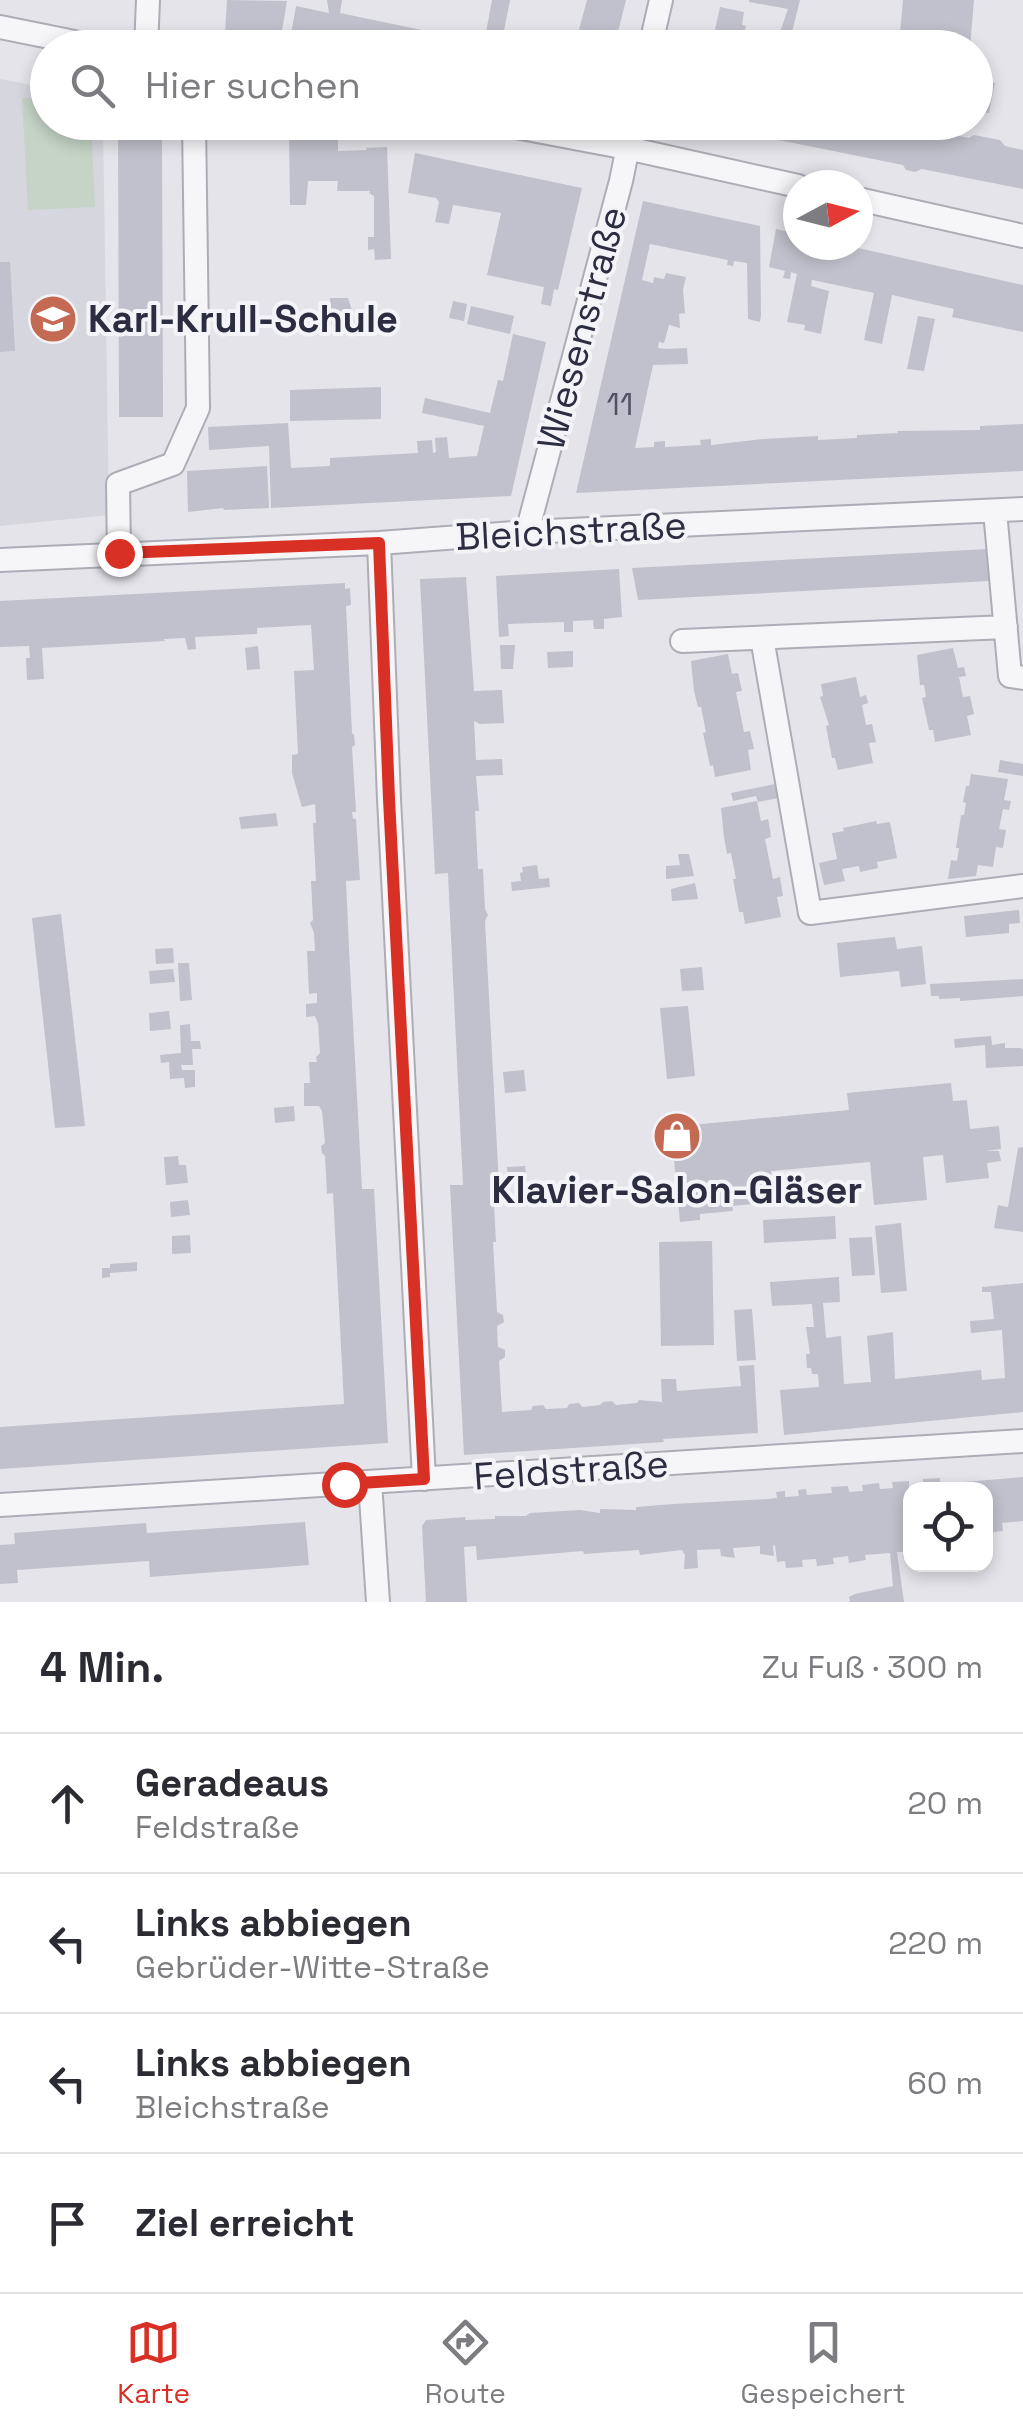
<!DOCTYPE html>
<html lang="de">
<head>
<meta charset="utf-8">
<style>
  body { margin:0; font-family:"Space Grotesk",sans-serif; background:#f2f2f3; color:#2b2b33 }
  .controls { position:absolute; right:30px; bottom:30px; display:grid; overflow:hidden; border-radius:20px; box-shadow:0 5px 15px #0003 }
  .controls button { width:90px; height:90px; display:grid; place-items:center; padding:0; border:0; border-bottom:2px solid #e1e1e2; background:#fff; color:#2b2b33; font:50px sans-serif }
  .compass { position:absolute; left:783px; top:170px; width:90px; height:90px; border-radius:50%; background:#fff; box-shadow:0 5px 15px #0003; rotate:83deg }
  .stop { position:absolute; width:30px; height:30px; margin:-22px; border:8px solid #d93025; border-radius:50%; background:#fff }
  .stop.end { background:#d93025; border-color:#fff; box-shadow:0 2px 10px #0008 }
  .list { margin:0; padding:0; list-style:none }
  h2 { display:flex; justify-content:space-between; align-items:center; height:130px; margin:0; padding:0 40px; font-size:42px }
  h2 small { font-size:32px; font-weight:400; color:#7c7c81 }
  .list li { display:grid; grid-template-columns:65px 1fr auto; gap:30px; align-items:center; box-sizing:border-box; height:140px; padding:0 40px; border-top:2px solid #e1e1e2 }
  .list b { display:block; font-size:38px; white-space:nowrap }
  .list p { margin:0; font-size:32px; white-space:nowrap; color:#7c7c81 }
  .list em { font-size:32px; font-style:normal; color:#7c7c81 }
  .icon { flex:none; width:55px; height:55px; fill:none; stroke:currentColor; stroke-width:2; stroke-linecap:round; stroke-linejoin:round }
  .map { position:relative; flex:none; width:1023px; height:1602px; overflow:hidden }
  .search { position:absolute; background:#fff; box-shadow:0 5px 15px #0003; left:30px; right:30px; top:30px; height:110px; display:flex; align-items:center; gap:25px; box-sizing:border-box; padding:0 35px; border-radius:55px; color:#7c7c81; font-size:38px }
  .sheet { height:690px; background:#fff }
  nav { display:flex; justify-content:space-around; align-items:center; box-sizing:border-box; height:140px; border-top:2px solid #e1e1e2; background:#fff; font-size:28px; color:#7c7c81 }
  nav a { display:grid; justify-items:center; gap:5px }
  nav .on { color:#d93025 }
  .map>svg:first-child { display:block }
</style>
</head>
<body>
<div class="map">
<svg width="1023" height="1602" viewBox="0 0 1023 1602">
  <rect width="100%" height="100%" fill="#e4e4ea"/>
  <path fill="#d6d6df" d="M0,79L47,88L48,122L103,123L109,515L0,526Z"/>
  <path fill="#c5d4c7" d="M22,98L47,100L48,122L91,123L95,207L28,210Z"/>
  <path fill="#c1c1cd" d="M227,0L287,1L280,43L225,32Z
    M327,0H342L340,13L484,43L492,0H510L502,41L522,48H303L289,45L296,6L329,13Z
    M587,0H626L614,48H574Z
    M749,0H800L788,48H770L773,37L778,38L788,9L749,2Z
    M903,0H974L970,48H879L880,42L899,44Z
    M720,7L744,12L742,25L746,26L743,36L737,34L733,48H711Z
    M976,81L995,83L989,113L976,112Z
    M699,122H941L939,132L969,138L974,135L1000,140L1005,146L1023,150V189L922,169L915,172L906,170L903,165L699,124Z
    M311,134L310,140H338V151L367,150L366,148L387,147L391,259L375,260L374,249L368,250V237H374V196L369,193L370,191H337L338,181H308L306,205H290L289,135Z
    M118,135H162L163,417H119Z
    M415,153L582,188L558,290L554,289L551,306L541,304L544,287L487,275L501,213L453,205L449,224L435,222L439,202L436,198L408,193Z
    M643,201L760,226L761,315L760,322L748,319L747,263L734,261L733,266L727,265L728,260L650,244L642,280L653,283L654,277L664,279L666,273L686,277L683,290L685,313L679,314L680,328L669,325L664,343L659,342L658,348L666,349L687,348L688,364L653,365L635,448L654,447V442L665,441V447L701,445L700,440L711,439V445L763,439L818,436V440L857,438V435L898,433L897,431L980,430V426L1023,424V471L576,493Z
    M776,229L798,234V245H845L1023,285V332L952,317L954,309L892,295L882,344L864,340L874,293L812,280L811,286L829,291L824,317L821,334L804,330L805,325L787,322L797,274L791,272L790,279L783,278L785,271L769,267Z
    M0,262H10L15,351L0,352Z
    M330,298H348L356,323L331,325Z
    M453,301L467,304L464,321L449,318Z
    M471,306L514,316L510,334L467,324Z
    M918,316L935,319L924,371L907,369Z
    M513,334L546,342L511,496L271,508L269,446L209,450L208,427L288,423L291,468L330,466V458L418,453L417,441L432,440L433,453L436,452L435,438L447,437L449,458L477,456L484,426L422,413L425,398L490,413L498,380L503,381Z
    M381,387V419L290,421V390Z
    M267,466L269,508L224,510L223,508L188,512L187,471Z
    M988,549L989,581L638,600L632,568Z
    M619,569L622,617L604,619V629H594L593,620L573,621V632H564V622L508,624L509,636L499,637L496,576Z
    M466,577L474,691L502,690L504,723L480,724L474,721L476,760L502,759L503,775L476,776L479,811H475L478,869H483L485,909L488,915L485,921L499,1186L493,1187L496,1242H493L497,1312L503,1315L504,1322L497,1326L498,1347L505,1350V1357L499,1361L502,1412L531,1410L533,1406L543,1405L546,1409L567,1408L569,1404L579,1403L582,1407L600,1405L603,1402L612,1401L616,1405L637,1403L639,1400L662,1402L661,1379H676L677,1391L741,1386L739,1366L754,1365L758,1433L663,1439L664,1442L464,1455L450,1185H463L449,896L448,873L435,874L420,579Z
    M345,583V589L350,588L351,605L346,606L352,733L354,735L355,745L352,747L356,812H352L353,819H356L360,880L346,881L349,949L362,1189H374L388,1443L0,1469V1427L344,1404L333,1193L327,1194L325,1156L322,1153L321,1146L325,1143L322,1111L319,1106H304V1083H310L309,1062H317L316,1057L320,1053L318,1023L315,1016L306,1017V1004L317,1003V993L309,994L307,951H315L314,933L310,923L313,920L311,881H316L313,823H316L315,804L302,807L292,773V755L298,754L294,671L314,670L311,625L257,628V634L195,637L196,649L188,650L185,638L164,639L165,641L42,648L44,679L27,680L26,658H30L29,646L0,647V601Z
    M500,645H515L513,669H501Z
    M258,646L260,669L247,670L245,648Z
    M953,648L958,668L964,667L966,676L959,677L963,697L970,696L974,714L967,716L971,735L935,742L933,730H929L922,698L926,697L924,685H920L917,655Z
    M573,651V667L548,668L547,652Z
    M728,654L732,674L738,673L742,691L736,692L744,732L750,731L754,749L748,750L751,770L715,777L713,765L710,766L703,733L706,732L701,707H698L694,691L691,661Z
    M856,677L860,697L866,695L868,703L862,705L866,725L872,724L876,742L869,743L873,763L838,770L835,758H832L826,726L829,725L820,697L823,696L821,684Z
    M1000,760L1023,764V776L998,772Z
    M971,774L1008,779L1004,800L1011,801L1009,810L1003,809L999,829L1006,830L1003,848L996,847L993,867L978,865L976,876L948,879L951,860L957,861L959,848H956L961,815H964L966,803L963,802L966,786H969Z
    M775,784L778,798L758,802L756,796L733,801L731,793Z
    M757,801L761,821L768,819L770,829L771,837L765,839L773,879L780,877L783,896L777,897L781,917L745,924L743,912H739L733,879H736L731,853L727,854L724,837L721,808Z
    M276,813L278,826L241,829L239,817Z
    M876,821L877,824L890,822L897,858L877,862L878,868L860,872L859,866L842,869L845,881L824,885L819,863L837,859L832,833L844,831L843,828Z
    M678,854H689L694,876L666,879V866L680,865Z
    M537,865L539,879L549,878L550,887L512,891L511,882L521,881L520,873L523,872L522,867Z
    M695,883L698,899L672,901L671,889Z
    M1019,910L1020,923L1009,924V933L966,937L964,916Z
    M61,914L85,1126L55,1128L32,918Z
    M895,937L897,949L922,946L926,984L901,987L899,971L840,977L837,943Z
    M173,948L174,963L156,964L155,949Z
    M178,963H189L192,1000L180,1001Z
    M702,967L704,990L682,991L680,969Z
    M173,969L175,982L150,984L149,971Z
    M1023,979V996L960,1001V998L939,999V996H931L930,984Z
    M688,1006L695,1076L667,1079L660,1008Z
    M169,1011L171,1029L150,1031L149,1013Z
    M190,1024L191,1041H200L201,1049H192L193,1065H181L182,1070H195V1087L185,1088L184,1078L170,1079L169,1062L161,1063L160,1055L181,1053L180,1025Z
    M991,1036L992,1045L1005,1043V1048H1021L1023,1050V1066L986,1068L985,1045L955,1048L954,1039Z
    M524,1070L526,1091L505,1093L503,1072Z
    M951,1083L953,1101L967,1100L970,1129L999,1126L1001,1149L986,1151H999L1001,1161L987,1163L989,1178L946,1183L943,1155L923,1157L927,1200L874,1205L870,1162L771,1171L773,1202L732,1206L733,1211L700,1214V1220L680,1222L671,1127L849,1110L847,1093Z
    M294,1106L295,1121L275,1123L274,1108Z
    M1023,1147V1232L994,1228L998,1205L1008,1207L1018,1148Z
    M178,1156L179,1165H186L188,1183L166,1185L164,1157Z
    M525,1166L527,1182L508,1184L507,1167Z
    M188,1200L190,1215L171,1217L170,1202Z
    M835,1216L836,1239L764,1243L763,1220Z
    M901,1223L907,1291L881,1293L875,1226Z
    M190,1235L191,1253L172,1254V1236Z
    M872,1237L875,1275L852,1276L849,1238Z
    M712,1241L714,1345L661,1346L659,1242Z
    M137,1262V1271L110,1273V1277L102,1278V1268H110V1264Z
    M839,1277L840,1302L823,1303L826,1338L841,1336L844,1384L871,1382L867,1336L893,1332L895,1379L981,1370L982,1380L1005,1378L1002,1330L971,1333L970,1321L994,1319L991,1292H982V1287L1023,1283V1412L784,1435L780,1390L819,1387L818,1374H812L811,1368H807L806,1354H810L806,1327H814L812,1304L772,1306L770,1282Z
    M752,1309L756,1360L737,1361L734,1310Z
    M1023,1477V1521L1002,1523L1003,1531L986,1533V1490H913V1487L923,1486V1479L940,1478V1484Z
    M909,1481L910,1557L903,1558V1552H897L904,1602H850L849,1597L855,1594L893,1586L890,1553L865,1555L866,1560L849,1563L848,1556L833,1558L834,1564L817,1566L816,1559L802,1560L803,1567L786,1568L785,1561L777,1562L775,1545L773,1546L774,1556L760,1554V1546L733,1548L735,1558L721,1556L720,1549L697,1550L698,1568L684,1569L685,1555L682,1550L640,1555L639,1550L584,1554L583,1551L477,1560L476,1546L464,1547L467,1602H426L422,1526L426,1520L466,1517L465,1520L495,1519V1516H526L530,1513L580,1510L600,1513V1509L636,1510V1507L673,1504L768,1499L777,1498L776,1492L785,1491V1497L799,1496L798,1490L806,1489L807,1495L832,1493L831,1487L848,1486L849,1492L863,1491L862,1485L879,1483L880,1489L893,1488L892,1482Z
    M305,1522L309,1565L150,1577L149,1561L17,1570L18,1583L0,1584V1545L15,1544L14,1533L146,1523L147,1533Z"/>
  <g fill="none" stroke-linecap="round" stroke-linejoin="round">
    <g stroke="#adadb7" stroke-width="26">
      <path id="street" d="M0,27L104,48
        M146,48L148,0
        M650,48L661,0
        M490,122L627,148L798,186
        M858,199L1023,236
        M995,511L1010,676L1023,678
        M527,532L621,181L633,122
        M379,543L389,799L424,1479
        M119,553L118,484L173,464L198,408L194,122
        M0,560L379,543L527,532L1023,509
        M762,638L810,913L1023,886
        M682,641L1006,627
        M370,1482L378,1602
        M0,1505L1023,1441"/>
    </g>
    <use href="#street" stroke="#f6f6f9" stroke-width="22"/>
  </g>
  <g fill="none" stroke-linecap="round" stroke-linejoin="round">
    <path stroke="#d93025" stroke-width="12" d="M119,553L379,543L389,799L424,1479L344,1484"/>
  </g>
  <defs>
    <g id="school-disc" transform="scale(2.5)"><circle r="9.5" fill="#c46a53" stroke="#f3f3f8"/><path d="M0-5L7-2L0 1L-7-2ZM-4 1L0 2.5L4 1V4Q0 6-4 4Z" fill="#fff"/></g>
    <g id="shop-disc" transform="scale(2.5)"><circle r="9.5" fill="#c46a53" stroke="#f3f3f8"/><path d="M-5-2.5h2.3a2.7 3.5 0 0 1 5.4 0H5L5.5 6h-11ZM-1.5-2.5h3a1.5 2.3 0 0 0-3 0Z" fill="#fff"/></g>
  </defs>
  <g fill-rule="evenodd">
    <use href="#school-disc" x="53" y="319"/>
    <use href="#shop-disc" x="677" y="1136"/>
  </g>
  <g text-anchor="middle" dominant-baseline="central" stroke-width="8" stroke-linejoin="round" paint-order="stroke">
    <g font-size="32" fill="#515264">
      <text x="620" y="404">11</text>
    </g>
    <g font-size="38" font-weight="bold" fill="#2c2d41" stroke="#f3f3f8" text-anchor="start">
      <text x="88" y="319">Karl-Krull-Schule</text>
      <text x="677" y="1190" text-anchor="middle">Klavier-Salon-Gläser</text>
    </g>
    <g font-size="38" fill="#2c2d41" stroke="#f3f3f8">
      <text transform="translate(582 328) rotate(-75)">Wiesenstraße</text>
      <text transform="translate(571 531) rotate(-3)">Bleichstraße</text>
      <text transform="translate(571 1470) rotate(-4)">Feldstraße</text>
    </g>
  </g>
</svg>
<div class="controls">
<button><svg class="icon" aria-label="locate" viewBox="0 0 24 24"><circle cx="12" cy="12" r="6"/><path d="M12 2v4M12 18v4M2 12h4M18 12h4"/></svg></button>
</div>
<svg class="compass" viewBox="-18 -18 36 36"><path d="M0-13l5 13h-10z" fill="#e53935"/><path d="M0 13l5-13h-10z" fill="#7c7c81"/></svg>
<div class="stop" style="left:344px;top:1484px"></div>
<div class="stop end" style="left:119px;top:553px"></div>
<div class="search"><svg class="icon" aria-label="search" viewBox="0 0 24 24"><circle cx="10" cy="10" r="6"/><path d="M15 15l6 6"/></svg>Hier suchen</div>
</div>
<section class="sheet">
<h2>4 Min.<small>Zu Fuß · 300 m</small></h2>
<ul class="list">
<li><svg class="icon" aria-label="ahead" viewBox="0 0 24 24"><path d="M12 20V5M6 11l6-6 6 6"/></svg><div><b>Geradeaus</b><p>Feldstraße</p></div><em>20 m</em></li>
<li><svg class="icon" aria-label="left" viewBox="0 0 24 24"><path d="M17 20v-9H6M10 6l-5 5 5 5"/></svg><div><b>Links abbiegen</b><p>Gebrüder-Witte-Straße</p></div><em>220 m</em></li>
<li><svg class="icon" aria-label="left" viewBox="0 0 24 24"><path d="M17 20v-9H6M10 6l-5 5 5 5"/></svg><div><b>Links abbiegen</b><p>Bleichstraße</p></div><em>60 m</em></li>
<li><svg class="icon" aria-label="arrive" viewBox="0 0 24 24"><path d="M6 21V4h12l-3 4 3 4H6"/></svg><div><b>Ziel erreicht</b></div></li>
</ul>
</section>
<nav>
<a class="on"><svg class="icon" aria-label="map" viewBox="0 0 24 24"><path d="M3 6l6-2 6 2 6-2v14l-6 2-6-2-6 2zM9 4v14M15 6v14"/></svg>Karte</a>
<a><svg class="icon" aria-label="directions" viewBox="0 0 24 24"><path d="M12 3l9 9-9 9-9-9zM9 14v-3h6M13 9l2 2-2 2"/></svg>Route</a>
<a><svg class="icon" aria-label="saved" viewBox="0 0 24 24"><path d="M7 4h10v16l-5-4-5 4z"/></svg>Gespeichert</a>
</nav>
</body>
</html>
